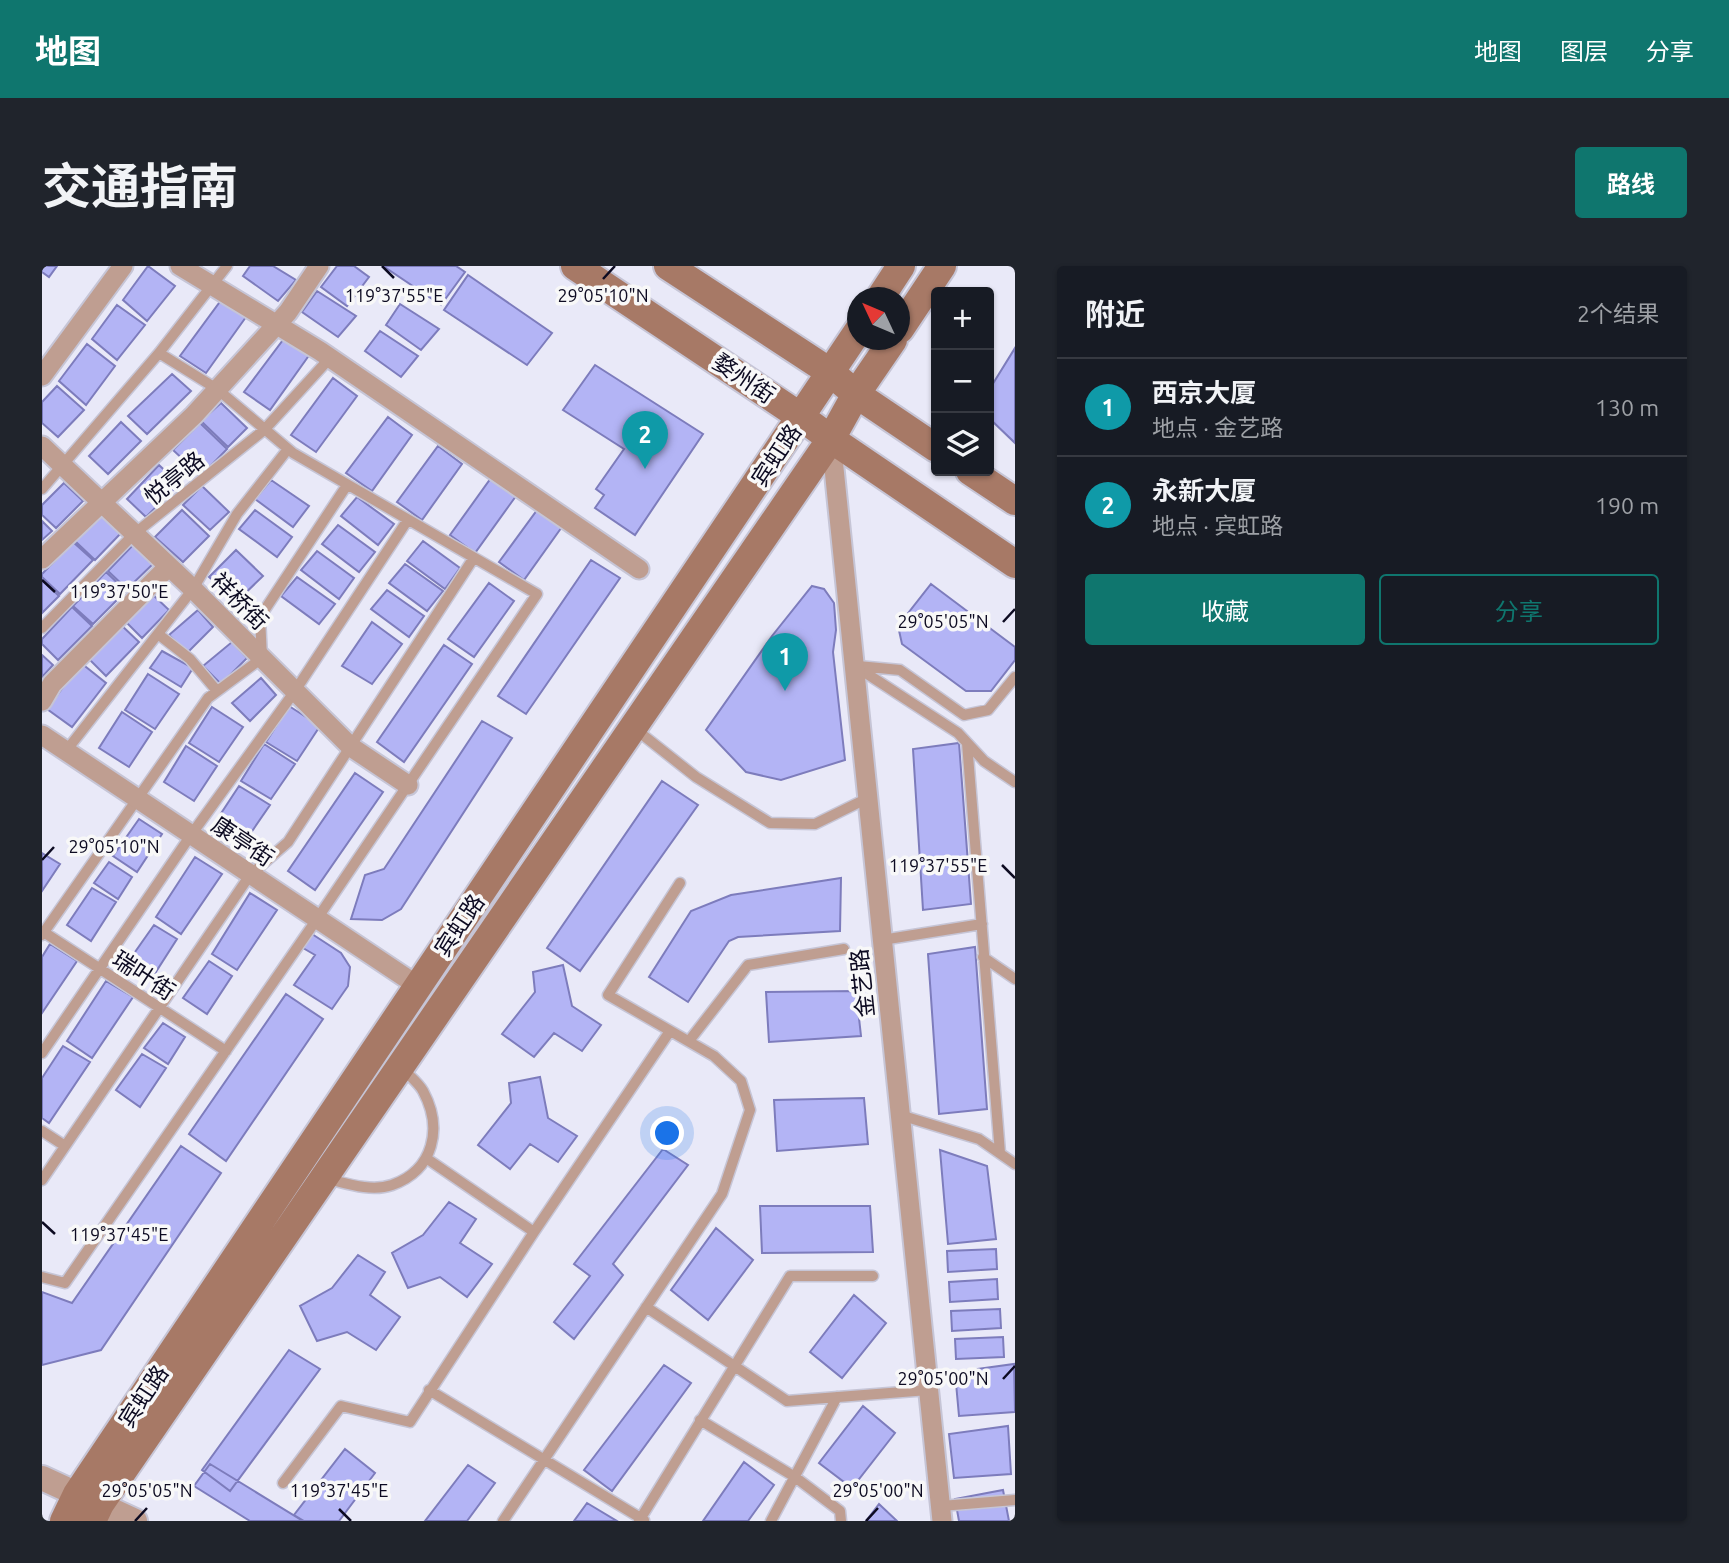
<!DOCTYPE html>
<html lang="zh">
<head>
<meta charset="utf-8">
<style>
  body { margin:0; font-family:Ubuntu,"Noto Sans SC",sans-serif; background:#20242c; color:#f1f3f6 }
  .controls { position:absolute; right:21px; top:21px; display:grid; overflow:hidden; border-radius:7px; box-shadow:0 2px 5px #0004 }
  .controls button { width:63px; height:63px; display:grid; place-items:center; padding:0; border:0; border-bottom:2px solid #363941; background:#171b24; color:#f1f3f6; font:35px sans-serif }
  .compass { position:absolute; left:805px; top:21px; width:63px; height:63px; border-radius:50%; background:#171b24; box-shadow:0 2px 5px #0004; rotate:314deg }
  .you { position:absolute; left:626px; top:868px; width:24px; height:24px; margin:-18px; border:5px solid #fff; border-radius:50%; background:#1a73e8; box-shadow:0 0 0 10px #1a73e833 }
  .badge { display:grid; place-items:center; width:46px; height:46px; border-radius:50%; background:#0f766e; color:#fff; font-size:23px; font-weight:700 }
  .pin { position:absolute; translate:-50% -58px; filter:drop-shadow(0 2px 4px #0008) }
  .pin::after { content:''; position:absolute; top:37px; width:24px; height:21px; background:inherit; clip-path:polygon(0 0,100% 0,50% 100%) }
  .list { margin:0; padding:0; list-style:none }
  h2 { display:flex; justify-content:space-between; align-items:center; height:91px; margin:0; padding:0 28px; font-size:30px }
  h2 small { font-size:23px; font-weight:400; color:#9ea1a6 }
  .list li { display:grid; grid-template-columns:46px 1fr auto; gap:21px; align-items:center; box-sizing:border-box; height:98px; padding:0 28px; border-top:2px solid #363941 }
  .list b { display:block; font-size:26px; white-space:nowrap }
  .list p { margin:0; font-size:23px; white-space:nowrap; color:#9ea1a6 }
  .list em { font-size:23px; font-style:normal; color:#9ea1a6 }
  .actions { display:flex; gap:14px; padding:21px 28px }
  .actions a { flex:1; padding:16px 0; border:2px solid #0f766e; border-radius:7px; text-align:center; font-size:24px; color:#0f766e }
  .actions .main { background:#0f766e; color:#fff }
  .icon { flex:none; width:38px; height:38px; fill:none; stroke:currentColor; stroke-width:2; stroke-linecap:round; stroke-linejoin:round }
  .map { position:relative; flex:none; width:973px; height:1255px; overflow:hidden; border-radius:7px }
  header { display:flex; align-items:center; gap:42px; box-sizing:border-box; height:98px; padding:0 35px; background:#0f766e; color:#fff }
  header strong { font-size:33px }
  nav { display:flex; gap:38px; margin-inline-start:auto; font-size:24px }
  .intro { display:flex; align-items:center; justify-content:space-between; box-sizing:border-box; height:168px; padding:0 42px }
  h1 { margin:0; font-size:49px }
  .button { padding:18px 32px; border-radius:7px; background:#0f766e; color:#fff; font-size:24px; font-weight:700 }
  main { display:flex; gap:42px; padding:0 42px }
  aside { flex:1; background:#171b24; border-radius:7px; box-shadow:0 2px 5px #0004 }
  .map>svg:first-child { display:block }
</style>
</head>
<body>
<header>
<strong>地图</strong>
<nav><a>地图</a><a>图层</a><a>分享</a></nav>
</header>
<div class="intro"><h1>交通指南</h1><a class="button">路线</a></div>
<main>
<div class="map">
<svg width="973" height="1255" viewBox="0 0 973 1255">
  <rect width="100%" height="100%" fill="#e9e9f8"/>
  <path fill="#b3b4f5" stroke="#7d7cbc" stroke-width="2" d="M0,0H15L7,11L0,6Z
    M106,0L133,20L105,55L81,34Z
    M208,0H231L254,14L236,35L201,10Z
    M295,0H312L327,11L305,40L279,21Z
    M341,0H414L423,6L399,39Z
    M426,9L510,67L485,99L402,44Z
    M275,25L314,50L296,71L260,46Z
    M180,33L204,51L164,107L138,90Z
    M358,38L397,63L379,84L344,59Z
    M75,39L103,59L75,94L50,73Z
    M338,65L376,90L359,111L323,85Z
    M244,70L268,88L228,144L202,126Z
    M45,78L73,100L44,139L17,115Z
    M973,82V177L947,152V124Z
    M553,99L661,168L593,269L553,242L562,229L554,223L582,183L521,144Z
    M130,108L149,125L105,168L86,150Z
    M291,112L315,130L274,186L249,169Z
    M15,120L42,144L16,171L0,157V136Z
    M179,137L205,162L186,181L159,155Z
    M346,151L370,169L330,225L304,207Z
    M79,156L99,175L66,208L47,190Z
    M158,157L185,183L159,210L131,184Z
    M396,180L420,198L380,254L355,236Z
    M117,199L137,218L104,251L85,233Z
    M449,212L474,230L433,287L408,269Z
    M229,214L267,240L251,261L213,233Z
    M22,217L41,235L14,262L0,249V239Z
    M160,220L187,246L168,264L141,239Z
    M315,231L352,258L336,279L299,250Z
    M498,240L522,258L482,314L457,296Z
    M140,244L167,270L141,296L113,271Z
    M213,244L250,271L235,291L197,263Z
    M60,247L80,266L53,294L33,275Z
    M0,255L10,265L0,274Z
    M296,259L333,286L317,306L280,278Z
    M381,275L418,302L403,323L365,295Z
    M31,276L51,294L18,328L0,311V308Z
    M93,277L113,296L85,323L66,305Z
    M194,284L221,310L194,336L167,311Z
    M275,285L312,312L297,333L259,304Z
    M549,294L578,312L484,448L456,430Z
    M363,298L401,325L385,345L347,317Z
    M64,306L84,325L51,358L31,340Z
    M255,311L293,338L277,358L239,330Z
    M0,314L17,330L0,347Z
    M447,317L472,335L432,391L406,373Z
    M889,318L973,381V394L949,425H924L860,378L856,360Z
    M770,320L782,323L792,337L794,364L791,386L803,494L739,514L704,506L664,464L730,370Z
    M345,324L382,350L367,371L329,343Z
    M108,326L127,344L100,372L81,353Z
    M30,341L50,360L16,394L0,378V373Z
    M156,344L171,361L145,387L127,369Z
    M330,356L360,378L330,418L300,400Z
    M77,357L97,376L64,410L45,391Z
    M190,376L205,392L179,418L161,400Z
    M402,379L430,398L362,496L335,476Z
    M120,385L151,402L139,421L108,402Z
    M0,389L11,399L0,411Z
    M39,397L64,417L30,461L5,443Z
    M106,408L137,428L113,463L83,444Z
    M219,412L234,429L208,455L190,437Z
    M247,440L278,460L255,495L224,476Z
    M170,441L201,461L177,496L147,477Z
    M80,446L110,466L87,501L57,482Z
    M440,455L470,472L359,643L340,654L309,653L323,609L342,603Z
    M917,477L929,638L881,644L871,483Z
    M222,478L253,498L229,533L199,515Z
    M144,480L175,500L152,535L122,516Z
    M313,507L341,526L273,624L246,605Z
    M620,515L656,539L538,705L505,682Z
    M197,520L228,539L204,574L174,555Z
    M97,553L120,568L95,606L71,590Z
    M0,587L18,598L0,625Z
    M153,591L180,608L139,668L114,651Z
    M67,596L90,611L76,633L52,617Z
    M799,612L798,665L696,671L687,675L646,736L607,711L649,645L689,629Z
    M50,622L74,636L49,675L25,659Z
    M208,627L235,644L195,704L170,688Z
    M112,659L135,673L110,712L86,696Z
    M270,668L299,687L308,701L306,720L290,743L252,719L273,689L261,682Z
    M8,678L35,695L0,747V691Z
    M933,681L945,843L897,848L886,688Z
    M167,695L190,710L165,748L141,732Z
    M521,699L530,740L559,759L540,785L512,767L492,791L460,768L493,726L491,706Z
    M64,715L91,731L50,792L25,775Z
    M814,725L819,770L727,776L724,726Z
    M244,728L281,753L184,895L147,868Z
    M121,757L143,771L126,798L102,782Z
    M21,780L48,796L7,857L0,852V812Z
    M100,788L124,802L98,841L74,824Z
    M498,811L506,852L535,870L516,896L488,878L468,903L436,879L469,837L467,817Z
    M822,832L826,878L735,885L732,834Z
    M139,880L179,907L59,1084L0,1099V1026L30,1037Z
    M621,883L646,899L571,998L581,1009L532,1073L512,1056L548,1010L532,998Z
    M898,884L945,900L954,973L906,978Z
    M407,936L434,953L418,977L450,998L425,1031L398,1011L366,1022L350,987L381,969Z
    M718,940H828L831,986L720,987Z
    M674,962L711,994L666,1054L629,1024Z
    M954,983L955,1003L906,1006L905,985Z
    M316,989L343,1006L328,1029L358,1051L334,1084L305,1066L275,1075L258,1040L290,1022Z
    M955,1013L956,1033L908,1036L907,1016Z
    M812,1029L844,1057L800,1112L768,1086Z
    M958,1043L959,1062L910,1065L909,1045Z
    M961,1071L962,1091L914,1093L913,1073Z
    M247,1084L278,1103L188,1225L160,1204Z
    M972,1098L973,1146L917,1150L913,1106Z
    M622,1099L649,1117L570,1225L542,1204Z
    M821,1140L853,1167L810,1222L777,1197Z
    M966,1160L969,1208L912,1212L907,1168Z
    M303,1183L333,1207L297,1255H262L252,1249Z
    M702,1196L732,1219L706,1255H661Z
    M168,1198L261,1255H208L152,1220Z
    M426,1199L453,1217L425,1255H383Z
    M961,1224L967,1255H917L913,1233Z
    M545,1237L575,1255H532Z
    M837,1238L855,1255H824Z"/>
  <g fill="none" stroke-linecap="round" stroke-linejoin="round">
    <g stroke="#c6c5d6" stroke-width="13">
      <path id="service" d="M0,223L117,87L185,0
        M0,362L92,268L222,164L288,92
        M116,368L148,393L175,425
        M813,400L916,467L942,495L973,516
        M816,400L858,404L922,449L946,444L973,411
        M592,462L654,511L728,557L773,558L826,532
        M925,477L958,887
        M24,485L151,323L195,248L246,183
        M0,665L184,785
        M0,669L166,432L220,392L218,351L305,219
        M840,674L940,658
        M941,691L973,713
        M647,775L706,699L802,683
        M0,787L149,569L253,425L365,255
        M858,849L937,873L973,898
        M0,865L23,880
        M384,892L492,966
        M286,913C306,918 330,926 350,919C392,904 401,862 381,825C376,816 366,809 359,801
        M0,914L208,609L246,576L431,293
        M0,1011L23,1017L275,653L495,328L251,187L175,123L117,87
        M604,1041L745,1135L886,1124
        M387,1124L602,1254
        M658,1154L753,1211L798,1245L799,1255
        M241,1217L299,1140L368,1156L492,966L628,765
        M899,1240L973,1234
        M461,1255L680,928L708,844L699,815L672,790L566,729L638,617
        M597,1255L748,1010H831
        M729,1255L795,1131"/>
    </g>
    <g stroke="#c6c5d6" stroke-width="23">
      <path id="minor" d="M138,0L278,85L597,303
        M0,110L81,0
        M789,173L900,1255
        M0,180L151,323L309,481L366,519
        M0,293L152,149L246,46L277,0
        M0,435L10,418L126,301
        M0,469L376,720"/>
    </g>
    <g stroke="#c6c5d6" stroke-width="28">
      <path id="tertiary" d="M0,1212L93,1255"/>
    </g>
    <g stroke="#c6c5d6" stroke-width="32">
      <path id="secondary" d="M533,0L759,151L789,173L973,298
        M626,0L788,106L814,128L894,182
        M838,32L859,0
        M858,63L900,0
        M928,205L973,235
        M22,1255L35,1228L816,65
        M50,1255L58,1238L789,173L814,128L851,74"/>
    </g>
    <use href="#service" stroke="#bf9e91" stroke-width="10"/>
    <use href="#minor" stroke="#bf9e91" stroke-width="19"/>
    <use href="#tertiary" stroke="#bf9e91" stroke-width="24"/>
    <use href="#secondary" stroke="#a77966" stroke-width="28"/>
  </g>
  <path fill="none" stroke="#0d0b22" stroke-width="2.5" d="M340,0L352,12M561,13L573,0M0,314L13,326M961,356L973,343M0,594L12,581M960,599L973,612M0,956L13,968M961,1113L973,1100M297,1243L309,1255M93,1255L105,1242M824,1255L836,1242"/>
  <g text-anchor="middle" dominant-baseline="central" stroke-width="7" stroke-linejoin="round" paint-order="stroke">
    <g font-size="23" fill="#0d0b22" stroke="#f8f8f8">
      <text transform="translate(702 112) rotate(34)">婺州街</text>
      <text transform="translate(734 189) rotate(-56)">宾虹路</text>
      <text transform="translate(132 212) rotate(-39)">悦亭路</text>
      <text transform="translate(198 335) rotate(45)">祥桥街</text>
      <text transform="translate(201 575) rotate(34)">康亭街</text>
      <text transform="translate(417 659) rotate(-56)">宾虹路</text>
      <text transform="translate(102 709) rotate(33)">瑞叶街</text>
      <text transform="translate(820 717) rotate(-96)">金艺路</text>
      <text transform="translate(101 1130) rotate(-56)">宾虹路</text>
    </g>
  </g>
  <g font-size="18" text-anchor="middle" fill="#0d0b22" stroke="#f8f8f8" stroke-width="7" stroke-linejoin="round" paint-order="stroke">
    <text x="352" y="36">119°37'55"E</text>
    <text x="561" y="36">29°05'10"N</text>
    <text x="77" y="332">119°37'50"E</text>
    <text x="901" y="362">29°05'05"N</text>
    <text x="72" y="587">29°05'10"N</text>
    <text x="896" y="606">119°37'55"E</text>
    <text x="77" y="975">119°37'45"E</text>
    <text x="901" y="1119">29°05'00"N</text>
    <text x="105" y="1231">29°05'05"N</text>
    <text x="836" y="1231">29°05'00"N</text>
    <text x="297" y="1231">119°37'45"E</text>
  </g>
</svg>
<div class="controls">
<button>+</button>
<button>−</button>
<button><svg class="icon" aria-label="layers" viewBox="0 0 24 24"><path d="M12 4l9 5-9 5-9-5zM3 14l9 5 9-5"/></svg></button>
</div>
<svg class="compass" viewBox="-18 -18 36 36"><path d="M0-13l5 13h-10z" fill="#e53935"/><path d="M0 13l5-13h-10z" fill="#9ea1a6"/></svg>
<div class="you"></div>
<div class="pin badge" style="left:743px;top:425px;background:#0f9aa8">1</div>
<div class="pin badge" style="left:603px;top:203px;background:#0f9aa8">2</div>
</div>
<aside>
<h2>附近<small>2个结果</small></h2>
<ul class="list">
<li><span class="badge" style="background:#0f9aa8">1</span><div><b>西京大厦</b><p>地点 · 金艺路</p></div><em>130 m</em></li>
<li><span class="badge" style="background:#0f9aa8">2</span><div><b>永新大厦</b><p>地点 · 宾虹路</p></div><em>190 m</em></li>
</ul>
<div class="actions"><a class="main">收藏</a><a>分享</a></div>
</aside>
</main>
</body>
</html>
